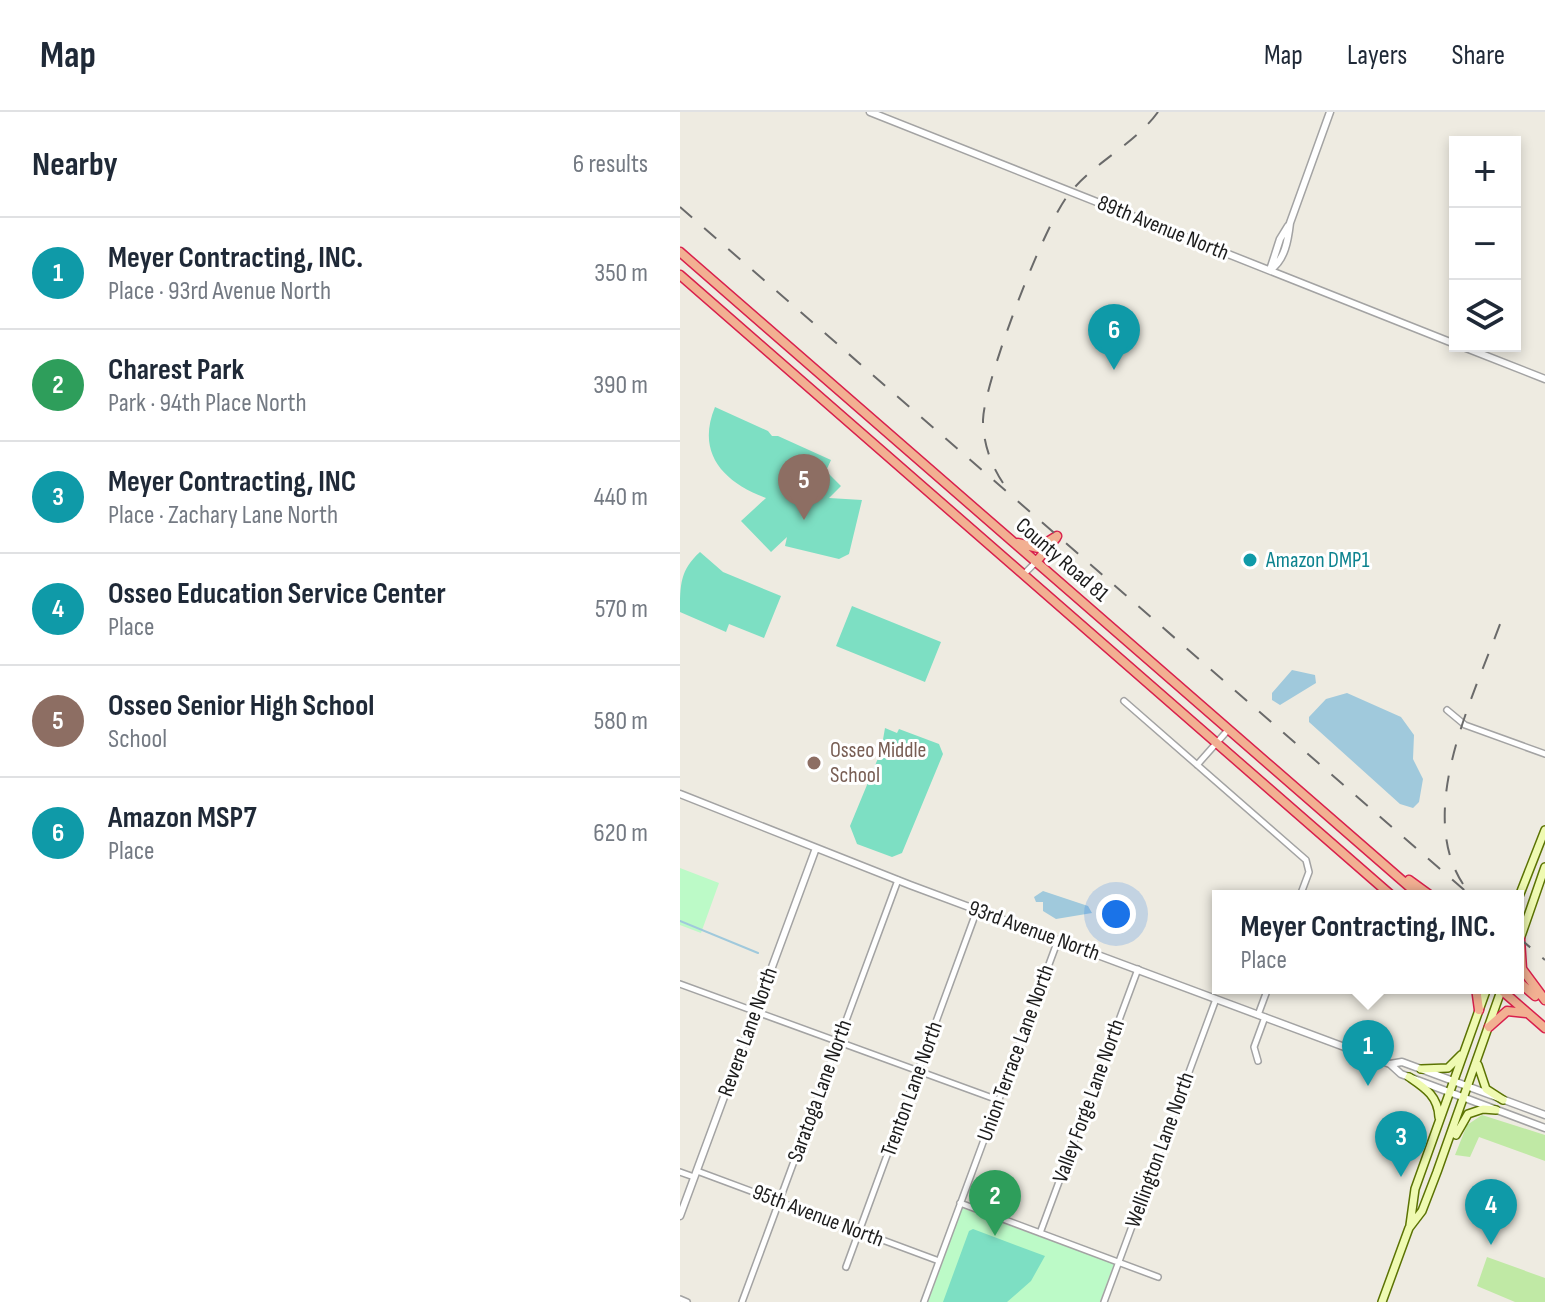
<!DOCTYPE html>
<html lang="en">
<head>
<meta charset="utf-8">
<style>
  body { margin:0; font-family:"Sofia Sans Condensed",sans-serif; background:#f2f2f3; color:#1f2937 }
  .controls { position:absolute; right:24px; top:24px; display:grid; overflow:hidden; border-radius:0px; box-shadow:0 4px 12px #0003 }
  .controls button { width:72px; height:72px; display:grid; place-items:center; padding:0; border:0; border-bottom:2px solid #e0e1e3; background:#fff; color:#1f2937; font:40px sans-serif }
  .you { position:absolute; left:436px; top:802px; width:28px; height:28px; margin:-20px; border:6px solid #fff; border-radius:50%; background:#1a73e8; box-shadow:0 0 0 12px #1a73e833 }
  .badge { display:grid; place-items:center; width:52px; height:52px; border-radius:50%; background:#c71400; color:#fff; font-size:26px; font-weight:700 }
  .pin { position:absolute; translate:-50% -66px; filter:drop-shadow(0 2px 4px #0008) }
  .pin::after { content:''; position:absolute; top:42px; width:28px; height:24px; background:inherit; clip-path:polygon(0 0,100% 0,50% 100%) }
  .popup { position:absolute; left:532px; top:778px; width:312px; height:104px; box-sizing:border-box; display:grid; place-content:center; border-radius:0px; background:#fff; filter:drop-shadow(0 2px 6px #0005); font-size:26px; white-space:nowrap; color:#747a83 }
  .popup b { font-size:30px; color:#1f2937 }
  .popup::after { content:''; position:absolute; left:50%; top:100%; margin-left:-16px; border:16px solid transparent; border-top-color:#fff }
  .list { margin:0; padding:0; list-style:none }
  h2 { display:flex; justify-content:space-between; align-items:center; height:104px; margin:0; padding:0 32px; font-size:34px }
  h2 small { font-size:26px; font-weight:400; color:#747a83 }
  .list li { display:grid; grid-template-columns:52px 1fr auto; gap:24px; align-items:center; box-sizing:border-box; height:112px; padding:0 32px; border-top:2px solid #e0e1e3 }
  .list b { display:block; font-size:30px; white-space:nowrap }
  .list p { margin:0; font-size:26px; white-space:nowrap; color:#747a83 }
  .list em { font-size:26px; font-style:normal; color:#747a83 }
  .icon { flex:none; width:44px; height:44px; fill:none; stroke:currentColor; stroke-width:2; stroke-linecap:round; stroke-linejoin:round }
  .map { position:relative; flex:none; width:865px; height:1190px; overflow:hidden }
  header { display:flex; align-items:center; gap:48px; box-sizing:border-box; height:112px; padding:0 40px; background:#fff; border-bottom:2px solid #e0e1e3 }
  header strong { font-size:38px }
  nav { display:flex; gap:44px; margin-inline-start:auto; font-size:28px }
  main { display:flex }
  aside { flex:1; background:#fff }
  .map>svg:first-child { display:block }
</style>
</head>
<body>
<header>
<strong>Map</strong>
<nav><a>Map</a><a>Layers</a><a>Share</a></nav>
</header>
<main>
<aside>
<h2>Nearby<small>6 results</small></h2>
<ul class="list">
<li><span class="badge" style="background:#0f9aa8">1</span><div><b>Meyer Contracting, INC.</b><p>Place · 93rd Avenue North</p></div><em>350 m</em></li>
<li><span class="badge" style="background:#2e9e5b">2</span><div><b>Charest Park</b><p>Park · 94th Place North</p></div><em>390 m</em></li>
<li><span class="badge" style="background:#0f9aa8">3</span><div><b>Meyer Contracting, INC</b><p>Place · Zachary Lane North</p></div><em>440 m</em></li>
<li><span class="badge" style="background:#0f9aa8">4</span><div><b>Osseo Education Service Center</b><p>Place</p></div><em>570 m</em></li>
<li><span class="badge" style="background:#8d6e63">5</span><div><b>Osseo Senior High School</b><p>School</p></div><em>580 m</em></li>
<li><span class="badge" style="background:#0f9aa8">6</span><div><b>Amazon MSP7</b><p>Place</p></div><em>620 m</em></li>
</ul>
</aside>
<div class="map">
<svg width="865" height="1190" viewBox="0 0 865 1190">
  <rect width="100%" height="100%" fill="#eeebe1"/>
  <path fill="#c0e9a5" d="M802,1003L865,1023V1049L799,1025L790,1045L775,1043L787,1013Z
    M807,1145L865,1166V1190H835L797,1174Z"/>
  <path fill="#bcfac7" d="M0,756L39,771L21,821L0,813Z
    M282,1096L434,1152L420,1190H248Z"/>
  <path fill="#7ddfc3" d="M35,295L88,319L92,324H98L151,348L146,359L161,374L149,386L182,388L169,442L159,447L105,434L107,425L91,440L61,409L86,386C43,370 16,341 35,295Z
    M20,440L43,460L101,484L84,526L49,512L46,520L0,500C0,473 0,458 20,440Z
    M172,494L261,530L245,570L156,534Z
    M205,616L217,621L219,617L259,632L263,642L222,741L212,745L177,732L170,714L201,639Z
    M293,1117L365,1144L351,1169L327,1190H263L289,1119Z"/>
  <path fill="#a0c9dc" d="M612,558L635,563L636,571L600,593L592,588V581Z
    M667,581L721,605L734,623L733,647L743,667L739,690L733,696L720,692L629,610V605L646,587Z
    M363,779L408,794L412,801L376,807L363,799V790H356L354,785Z"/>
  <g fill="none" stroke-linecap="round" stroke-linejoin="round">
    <path stroke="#a0c9dc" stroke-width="2" d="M0,809L78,841"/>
    <g stroke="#a3a3a3" stroke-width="8">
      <path id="minor" d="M344,462L356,450
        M444,589L626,748L629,760L620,784
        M767,598L785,613L865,642
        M517,653L548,618
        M0,872L318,988
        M578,903L588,876
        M578,949L574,935L585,905
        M17,1059L259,1149
        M0,1060L14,1065
        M280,1091L478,1165
        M360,1121L458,857
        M166,1155L297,798
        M0,1187L7,1190
        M62,1190L218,768
        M244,1190L378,828
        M424,1190L536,887"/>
    </g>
    <g stroke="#a3a3a3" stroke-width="9">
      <path id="tertiary" d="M190,0L775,232
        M590,158C605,148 608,128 610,111L650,0
        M590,158L600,127L608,114
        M781,234L865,267
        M0,682L230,773L710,952L721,962L865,1016
        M710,952L722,950L865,1003
        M0,1104L136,736"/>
    </g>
    <g stroke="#5b7303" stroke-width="10">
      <path id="secondary" d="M838,787L865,718
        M839,830L865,755
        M798,953L806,977L823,988
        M741,957L768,956L781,943
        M729,965C745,976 758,984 759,1005
        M776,1023L788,1002L803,997L816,998
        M730,1113L735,1077L807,876
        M702,1190L729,1116L742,1099L757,1060L822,876"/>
    </g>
    <g stroke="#d9204d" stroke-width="11">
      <path id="trunk" d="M0,140L740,784
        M0,163L712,784
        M338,431L358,436L377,424
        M356,450L376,426
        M729,768L751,784
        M840,827L842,857L865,888
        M838,869L855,884
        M796,876L799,898
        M819,876L865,916
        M809,915L827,899L846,901"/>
    </g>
    <use href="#minor" stroke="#fff" stroke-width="5"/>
    <use href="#tertiary" stroke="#fff" stroke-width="6"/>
    <use href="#secondary" stroke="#effab2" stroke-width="7"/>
    <use href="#trunk" stroke="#f2b092" stroke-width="8"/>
    <path stroke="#6a6a6a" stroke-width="2" stroke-dasharray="16 16" stroke-linecap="butt" d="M0,95L791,784
      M323,371C311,353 303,331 303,308C304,270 364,112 389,82C414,50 454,33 478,0
      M783,772C734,697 796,580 823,504
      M838,825L865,848"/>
  </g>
  <circle fill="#0f9aa8" stroke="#fff" stroke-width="3" cx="570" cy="448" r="8"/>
  <circle fill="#8d6e63" stroke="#fff" stroke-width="3" cx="134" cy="651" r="8"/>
  <g text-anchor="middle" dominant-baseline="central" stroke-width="6" stroke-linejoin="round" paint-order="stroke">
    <g font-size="22" fill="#1c1c1c" stroke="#fff">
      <text transform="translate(483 116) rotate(22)">89th Avenue North</text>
      <text transform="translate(382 448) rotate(41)">County Road 81</text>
      <text transform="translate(354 819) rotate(20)">93rd Avenue North</text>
      <text transform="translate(68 920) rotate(-70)">Revere Lane North</text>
      <text transform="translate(336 941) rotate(-70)">Union Terrace Lane North</text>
      <text transform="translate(232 977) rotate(-70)">Trenton Lane North</text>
      <text transform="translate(140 979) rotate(-70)">Saratoga Lane North</text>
      <text transform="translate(409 989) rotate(-70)">Valley Forge Lane North</text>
      <text transform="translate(480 1038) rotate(-70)">Wellington Lane North</text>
      <text transform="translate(138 1104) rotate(21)">95th Avenue North</text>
    </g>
    <g font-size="22" fill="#0d838f" stroke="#fff" text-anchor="start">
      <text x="586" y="448">Amazon DMP1</text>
    </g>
    <g font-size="22" fill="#785e54" stroke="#fff" text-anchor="start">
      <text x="150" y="638">Osseo Middle<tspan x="150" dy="25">School</tspan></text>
    </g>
  </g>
</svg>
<div class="controls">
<button>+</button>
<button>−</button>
<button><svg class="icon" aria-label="layers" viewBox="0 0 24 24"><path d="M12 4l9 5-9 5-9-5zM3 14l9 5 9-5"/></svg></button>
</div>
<div class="you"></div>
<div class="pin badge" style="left:688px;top:974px;background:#0f9aa8">1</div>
<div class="popup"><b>Meyer Contracting, INC.</b>Place</div>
<div class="pin badge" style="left:315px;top:1124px;background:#2e9e5b">2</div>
<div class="pin badge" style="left:721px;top:1065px;background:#0f9aa8">3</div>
<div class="pin badge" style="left:811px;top:1133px;background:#0f9aa8">4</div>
<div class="pin badge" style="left:124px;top:408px;background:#8d6e63">5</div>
<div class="pin badge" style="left:434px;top:258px;background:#0f9aa8">6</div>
</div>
</main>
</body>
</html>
